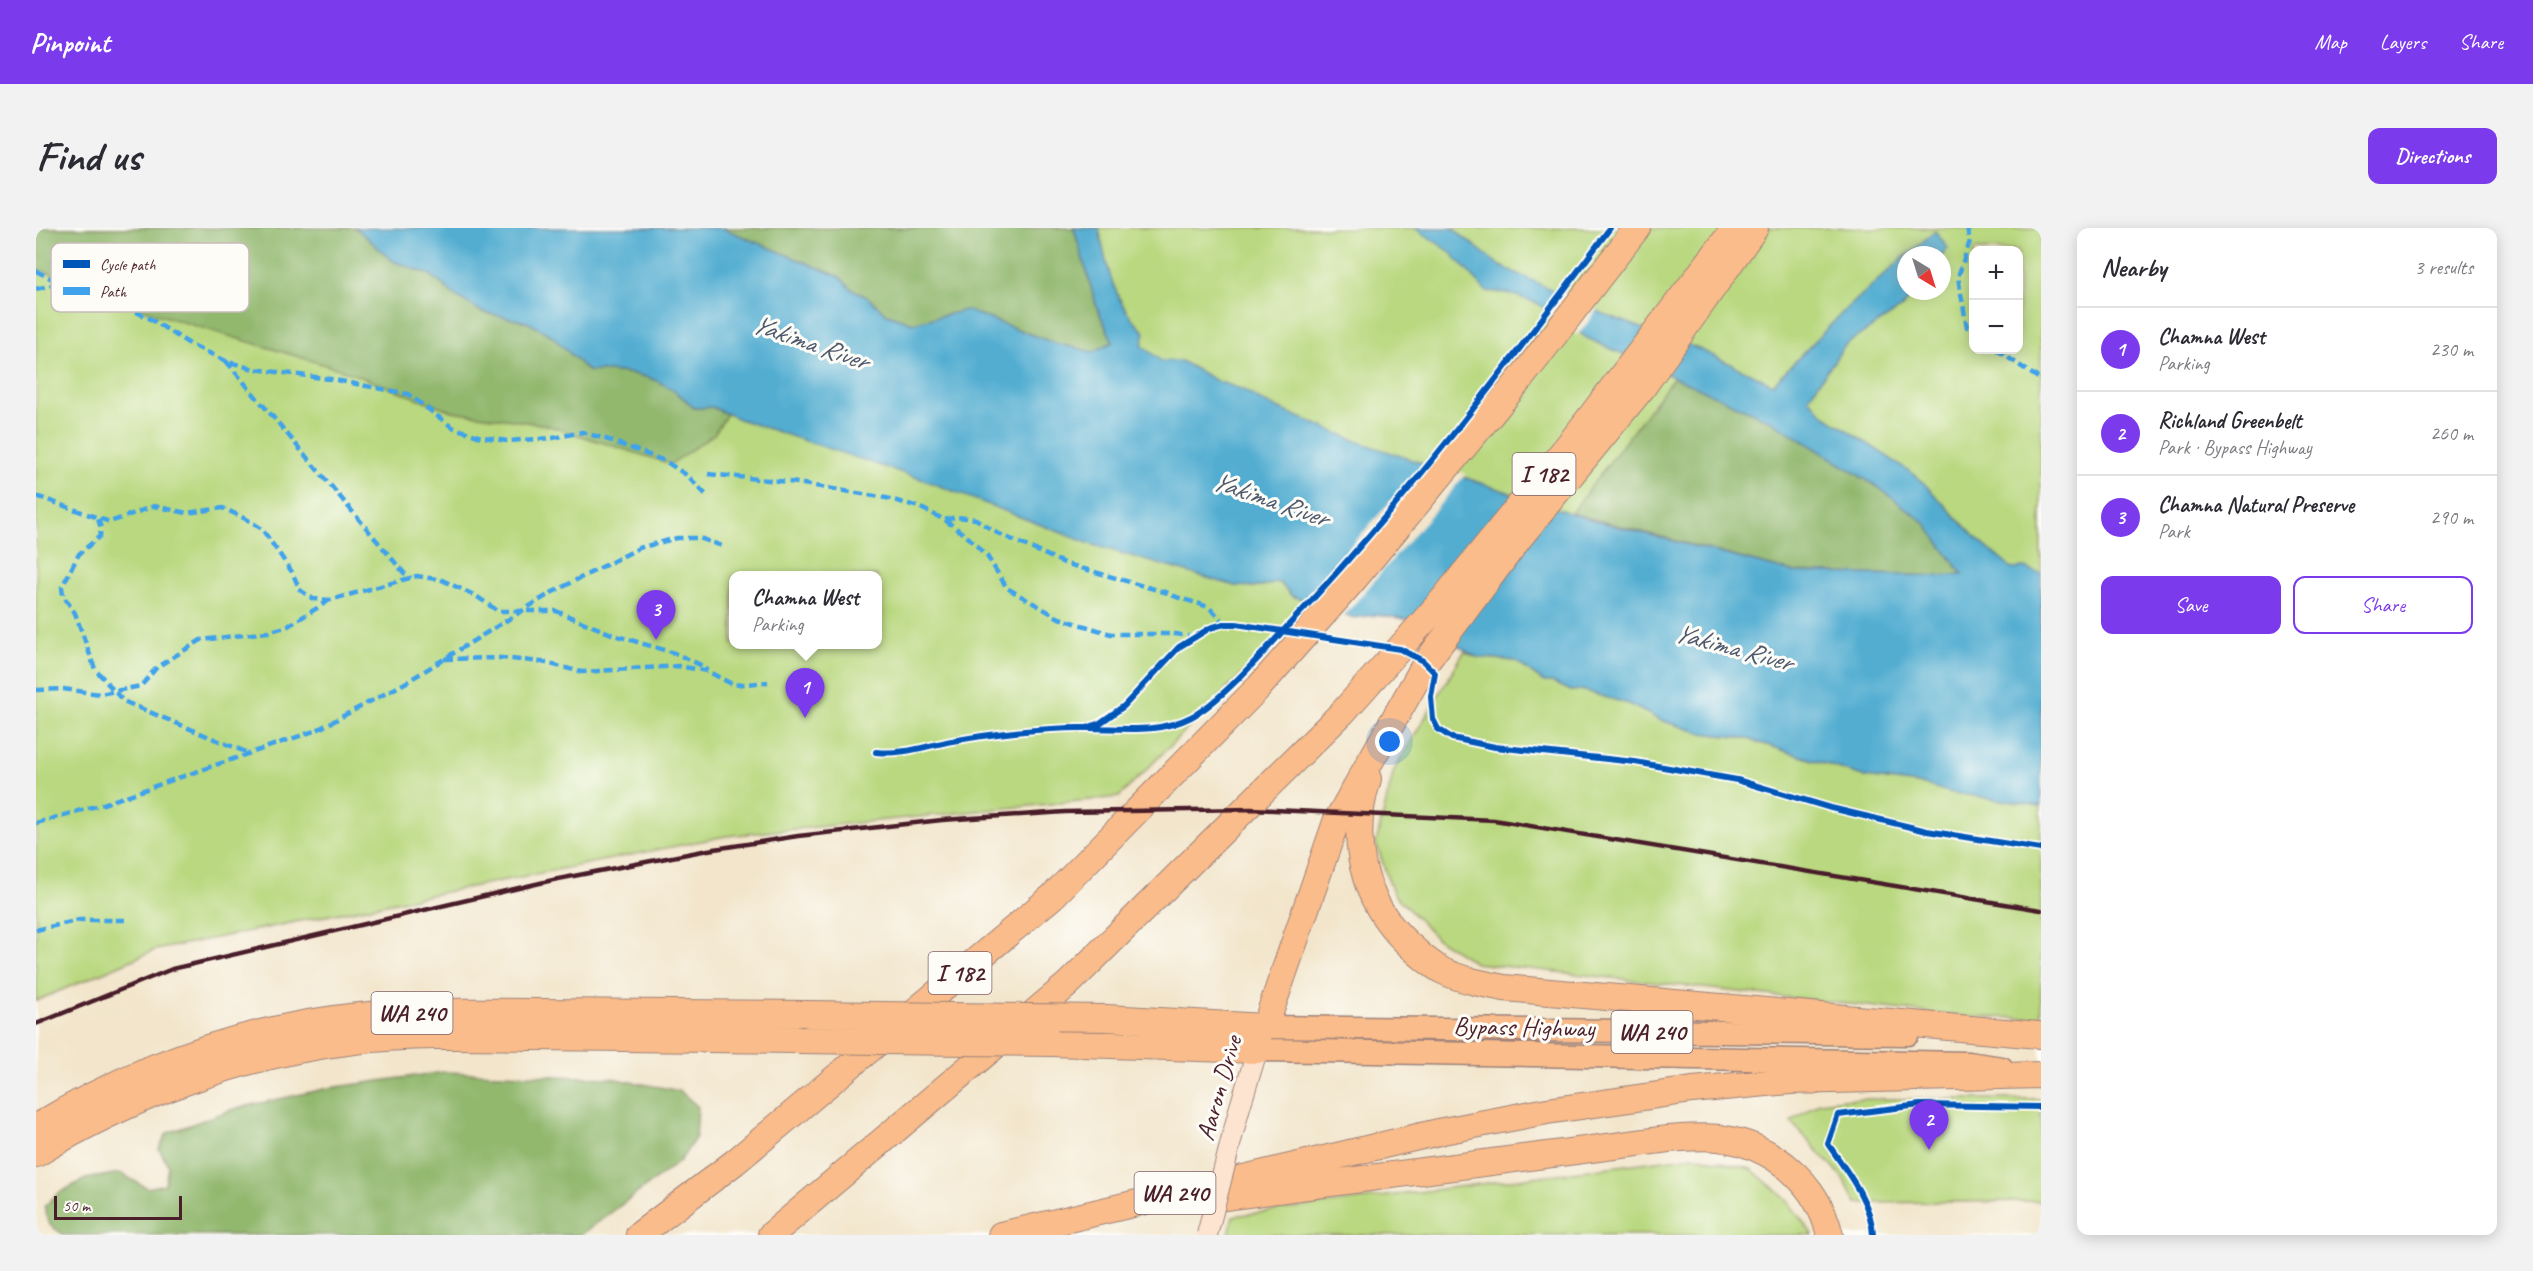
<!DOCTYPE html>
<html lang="en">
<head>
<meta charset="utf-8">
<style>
  body { margin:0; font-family:Caveat,sans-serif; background:#f2f2f3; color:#2b2b33 }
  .controls { position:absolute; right:18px; top:18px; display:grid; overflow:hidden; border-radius:12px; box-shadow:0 3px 15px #0003 }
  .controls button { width:54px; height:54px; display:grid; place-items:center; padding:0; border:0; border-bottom:2px solid #e1e1e2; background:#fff; color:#2b2b33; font:30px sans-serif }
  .compass { position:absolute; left:1861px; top:18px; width:54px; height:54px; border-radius:50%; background:#fff; box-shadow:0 3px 15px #0003; rotate:142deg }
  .scale { position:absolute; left:18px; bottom:15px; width:128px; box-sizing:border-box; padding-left:6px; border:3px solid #4a1f2b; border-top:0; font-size:16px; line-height:21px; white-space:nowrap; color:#4a1f2b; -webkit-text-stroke:4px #fdfcf7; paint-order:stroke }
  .you { position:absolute; left:1354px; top:514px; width:21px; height:21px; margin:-15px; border:4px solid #fff; border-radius:50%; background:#1a73e8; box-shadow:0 0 0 9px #1a73e833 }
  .badge { display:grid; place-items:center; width:39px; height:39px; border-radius:50%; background:#7c3aed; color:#fff; font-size:20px; font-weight:700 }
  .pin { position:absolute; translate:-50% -50px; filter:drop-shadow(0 2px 3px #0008) }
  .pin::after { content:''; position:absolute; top:32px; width:21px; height:18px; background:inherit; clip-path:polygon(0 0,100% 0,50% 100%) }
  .popup { position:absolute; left:693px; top:343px; width:153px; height:78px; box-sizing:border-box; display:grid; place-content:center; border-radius:12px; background:#fff; filter:drop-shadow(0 2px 4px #0005); font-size:20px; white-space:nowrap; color:#7c7c81 }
  .popup b { font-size:22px; color:#2b2b33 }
  .popup::after { content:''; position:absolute; left:50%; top:100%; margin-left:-12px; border:12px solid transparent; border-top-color:#fff }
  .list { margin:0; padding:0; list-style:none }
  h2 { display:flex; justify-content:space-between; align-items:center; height:78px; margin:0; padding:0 24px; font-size:26px }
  h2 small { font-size:20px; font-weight:400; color:#7c7c81 }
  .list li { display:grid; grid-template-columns:39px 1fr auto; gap:18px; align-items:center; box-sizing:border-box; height:84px; padding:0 24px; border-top:2px solid #e1e1e2 }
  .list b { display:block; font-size:22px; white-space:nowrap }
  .list p { margin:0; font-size:20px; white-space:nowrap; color:#7c7c81 }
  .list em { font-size:20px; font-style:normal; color:#7c7c81 }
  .actions { display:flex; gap:12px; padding:18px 24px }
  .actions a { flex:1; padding:14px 0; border:2px solid #7c3aed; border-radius:12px; text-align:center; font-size:21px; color:#7c3aed }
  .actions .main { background:#7c3aed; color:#fff }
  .map { position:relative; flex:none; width:2005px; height:1007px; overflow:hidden; border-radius:12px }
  header { display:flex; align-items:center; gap:36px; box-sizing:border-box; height:84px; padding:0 30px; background:#7c3aed; color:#fff }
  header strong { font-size:28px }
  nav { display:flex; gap:33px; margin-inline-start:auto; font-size:21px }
  .intro { display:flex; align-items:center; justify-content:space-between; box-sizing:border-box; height:144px; padding:0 36px }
  h1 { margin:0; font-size:42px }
  .button { padding:15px 27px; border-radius:12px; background:#7c3aed; color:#fff; font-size:21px; font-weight:700 }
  main { display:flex; gap:36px; padding:0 36px }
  aside { flex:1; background:#fff; border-radius:12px; box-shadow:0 3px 15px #0003 }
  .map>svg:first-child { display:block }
</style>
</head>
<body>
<header>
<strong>Pinpoint</strong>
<nav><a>Map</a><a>Layers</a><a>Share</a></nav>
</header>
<div class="intro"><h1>Find us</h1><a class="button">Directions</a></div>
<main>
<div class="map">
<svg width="2005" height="1007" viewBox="0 0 2005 1007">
  <rect width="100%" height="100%" fill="#fdfcf7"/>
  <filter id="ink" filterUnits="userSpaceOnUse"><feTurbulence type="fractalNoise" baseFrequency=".0167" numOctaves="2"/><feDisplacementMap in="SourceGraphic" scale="12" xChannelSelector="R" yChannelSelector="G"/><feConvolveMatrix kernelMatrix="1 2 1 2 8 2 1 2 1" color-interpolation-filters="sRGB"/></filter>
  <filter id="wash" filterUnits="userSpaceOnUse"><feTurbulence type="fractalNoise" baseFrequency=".008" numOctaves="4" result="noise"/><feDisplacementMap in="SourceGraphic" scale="24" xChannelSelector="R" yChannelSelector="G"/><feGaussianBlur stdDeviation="1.35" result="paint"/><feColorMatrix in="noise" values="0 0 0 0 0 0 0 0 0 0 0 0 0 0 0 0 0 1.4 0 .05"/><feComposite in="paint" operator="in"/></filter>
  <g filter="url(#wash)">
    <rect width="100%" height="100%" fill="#f2e5cb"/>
    <path fill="#b9d87f" stroke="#827c55" stroke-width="1.5" fill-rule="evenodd" d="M0,0H320L357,33L395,47L552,143L588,142L658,180L676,179L1199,358L1225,359L1243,354L1256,368L1277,375L1083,569L690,608L119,722L0,773ZM697,348H841V416H697Z
      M623,0H2005V419L1878,410ZM1938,22H1982V122H1938ZM1870,27H1906V63H1870Z
      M1428,424L1440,429L1479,433L1508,454L1516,453L1535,463L1545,462L1593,476L1624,492L1666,505L1709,510L1830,549L1890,557L1912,564L2005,578V790L1932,789L1439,735L1400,710L1357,665L1340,615L1358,542Z
      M1808,871H2005V973L1821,975L1806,949L1755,894L1784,874Z
      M1659,928L1715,941L1750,971L1777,1007H1193L1197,988Z"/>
    <path fill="#92b86e" stroke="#6e6c4c" stroke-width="1.5" d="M0,0H320L357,33L395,47L420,68L446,84L491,94L515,107L552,143C597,142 626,147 658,180L676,179L691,186L678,206L635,236L510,197L416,183L306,142L117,85L45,55L0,41Z
      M686,0H1038L1061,80L1077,114L1057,124L1018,115L930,82L877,95L851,86L831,69L814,60L804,49Z
      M1638,149L1737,194L1842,259L1889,295L1926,346L1906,348L1757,344L1535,285Z
      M408,844L575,850L644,863L662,879L660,909L644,933L545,1007H28L14,997L8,979L21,966L49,951L84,945L111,960L129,956L132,937L123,921L131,905L198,881L293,860Z"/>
    <path fill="#53add1" stroke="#4e667e" stroke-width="1.5" d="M320,0H686L804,49L814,60L831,69L851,86L877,95L930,82L1018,115L1057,124L1077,114L1061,80L1038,0H1063C1070,38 1079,78 1109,104L1106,117L1125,133H1145L1181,153L1208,162L1229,175L1323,214L1549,290L1757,344L1906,348L1926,346L1889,295L1842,259L1737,194L1551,110L1501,75L1471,65L1450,63L1413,23L1379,0H1416L1463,37L1568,86L1663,121L1737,156L1807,84L1870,27V63H1879L1866,80L1810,116L1772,170L1788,187L1881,248L1939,309L1976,341L1988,340L2005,345V578L1912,564L1890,557L1830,549L1709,510L1666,505L1624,492L1593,476L1545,462L1535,463L1516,454H1508L1479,433L1440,429L1394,400L1365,390L1338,387L1318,390L1256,368L1243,354L1225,359L1199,358L1057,317L888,252L703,191L676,179L658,180C626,147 597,142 552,143L515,107L491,94L446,84L420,68L395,47L357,33Z
      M1899,3L1912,20L1906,28L1871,27Z"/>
    <path fill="#f2e5cb" d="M1525,63L1562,81L1542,107L1509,85Z
      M1390,233L1430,246L1307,389L1266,374Z"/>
  </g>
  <g filter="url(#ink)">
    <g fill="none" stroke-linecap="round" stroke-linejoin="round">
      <g stroke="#9e827b" stroke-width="22">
        <path id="secondary" d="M1203,882L1225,810"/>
      </g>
      <g stroke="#9e827b" stroke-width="25">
        <path id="trunk" d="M1229,799L1872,806
          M1221,822L1933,835L1966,840"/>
      </g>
      <g stroke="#9e827b" stroke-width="28">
        <path id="motorway" d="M1332,551C1313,610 1325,672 1371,715C1382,725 1393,736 1407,743C1426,752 1447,756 1468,760L2003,807
          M1071,790L1229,799L1300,594L1391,433L1484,309L1607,159L1719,0
          M1016,815L1221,822
          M0,899C90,844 191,806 297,791C365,781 436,784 505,784C594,785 684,785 773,786
          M0,926C96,868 206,826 318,813C378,806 439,808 499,809C587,810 674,811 762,812
          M1181,970L1632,911C1649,910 1667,908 1683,910C1737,917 1781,954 1794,1007
          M603,1007L699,934L1017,668L1223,459L1315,355L1486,149L1601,0
          M735,1007L1032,756L1307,484L1404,375L1542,205L1699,0
          M965,1007L1407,903L1511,883L1656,862L1754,853L2005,847"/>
      </g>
      <use href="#secondary" stroke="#fde4d0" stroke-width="20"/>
      <use href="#trunk" stroke="#f9bc8a" stroke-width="22"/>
      <use href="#motorway" stroke="#f9bc8a" stroke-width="26"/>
      <path stroke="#4a1f2b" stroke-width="4.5" d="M0,796L136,741L517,652L672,622L762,608L906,592L1029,584L1215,581L1458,592L2005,682"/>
      <g stroke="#9e827b" stroke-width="22" stroke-linecap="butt">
        <path id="secondary-bridge" d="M1171,1007L1203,882"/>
      </g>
      <g stroke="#9e827b" stroke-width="28" stroke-linecap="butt">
        <path id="motorway-bridge" d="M773,786L1071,790
          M762,812L1016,815"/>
      </g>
      <use href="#secondary-bridge" stroke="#fde4d0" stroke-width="20"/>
      <use href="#motorway-bridge" stroke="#f9bc8a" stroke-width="26"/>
      <path stroke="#40a2eb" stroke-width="4.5" stroke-dasharray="9 4.5" stroke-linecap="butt" d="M1931,0L1934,13L1922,49L1931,99L1938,103
        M0,43L32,59L75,72L113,90L152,115L190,133L218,141L294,151L372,166L416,199L442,208L471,213L517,210L546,204L573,212L629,233L652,248L672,269
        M0,61L25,55
        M1961,122L2005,152
        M190,133L368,345L375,350
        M672,246L762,255L850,270L883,279L909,292L933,310L951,328L971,360L1023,390L1075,406H1140L1157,409
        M0,268L74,294L118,278L151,285L187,280L214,293L226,301L256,344L264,362L277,371L294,372L381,348L406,352L440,368L462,383H520L578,407L638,425L667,438L671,443
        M62,291L65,300L64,308L43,326L26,359L27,367L39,385L59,441L87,473L212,525
        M909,292L920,289L940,291L959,304L1028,335L1132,365C1157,378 1171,370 1188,396
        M408,431L465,430L506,434L546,444L642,438L671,443L698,457L732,454
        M0,462L27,461L64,466L105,458L121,439L165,412L232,404L252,398L294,372
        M0,595L67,576L281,502L369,455L515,365L603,320L641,310H663L686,318
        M0,702L44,692H91"/>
      <g stroke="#fdfcf7" stroke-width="10">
        <path id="cycleway" d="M1051,500L1064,495L1088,478L1143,419L1174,400L1188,396H1200L1364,421L1387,433L1399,445L1395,469L1397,491L1402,501L1416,510L1459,519L1599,534L1701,552L1795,580L1891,603L2005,621
          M840,524C867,527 889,518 916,513C954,506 1012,499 1051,500C1087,500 1122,506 1155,489C1183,475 1225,427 1247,403C1366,278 1471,139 1574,0
          M1837,1007C1836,975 1810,942 1792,916L1802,887L1884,877L2005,879"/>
      </g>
      <use href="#cycleway" stroke="#0057b8" stroke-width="6"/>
    </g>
  </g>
  <g text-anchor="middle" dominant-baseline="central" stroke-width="6" stroke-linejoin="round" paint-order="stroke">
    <g fill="#fdfcf7" stroke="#806168" stroke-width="1.5">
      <rect x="1476.5" y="225" width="63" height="42" rx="4.5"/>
      <rect x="892.5" y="724" width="63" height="42" rx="4.5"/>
      <rect x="335.5" y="764" width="81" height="42" rx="4.5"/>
      <rect x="1575.5" y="783" width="81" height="42" rx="4.5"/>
      <rect x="1098.5" y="944" width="81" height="42" rx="4.5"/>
    </g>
    <g font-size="24" font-weight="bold" fill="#4a1f2b">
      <text x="1508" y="246">I 182</text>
      <text x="924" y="745">I 182</text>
      <text x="376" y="785">WA 240</text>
      <text x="1616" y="804">WA 240</text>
      <text x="1139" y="965">WA 240</text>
    </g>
    <g font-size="26" fill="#4a1f2b" stroke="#fdfcf7">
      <text transform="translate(1488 799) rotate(1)">Bypass Highway</text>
      <text transform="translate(1183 860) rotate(-74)">Aaron Drive</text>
    </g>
    <g font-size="27" font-style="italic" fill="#4e586d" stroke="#fdfcf7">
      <text transform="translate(774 114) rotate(19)">Yakima River</text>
      <text transform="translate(1234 271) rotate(19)">Yakima River</text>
      <text transform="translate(1697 419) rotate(15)">Yakima River</text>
    </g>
  </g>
  <rect x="15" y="15" width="198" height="69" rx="9" fill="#fdfcf7" stroke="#c7baba" stroke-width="1.5"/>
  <rect x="27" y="32" width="27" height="8" fill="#0057b8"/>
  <rect x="27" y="59" width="27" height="8" fill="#40a2eb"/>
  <g font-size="16" fill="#4a1f2b">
    <text x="64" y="42">Cycle path</text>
    <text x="64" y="69">Path</text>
  </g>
</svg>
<div class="controls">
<button>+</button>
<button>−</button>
</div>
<svg class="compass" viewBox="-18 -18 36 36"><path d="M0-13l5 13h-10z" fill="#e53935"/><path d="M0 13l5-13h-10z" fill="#7c7c81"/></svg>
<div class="scale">50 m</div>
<div class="you"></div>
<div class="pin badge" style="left:769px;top:490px">1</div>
<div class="popup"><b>Chamna West</b>Parking</div>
<div class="pin badge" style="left:1893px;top:922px">2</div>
<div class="pin badge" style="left:620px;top:412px">3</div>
</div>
<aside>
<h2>Nearby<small>3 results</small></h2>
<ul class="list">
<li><span class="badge">1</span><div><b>Chamna West</b><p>Parking</p></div><em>230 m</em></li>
<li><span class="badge">2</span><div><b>Richland Greenbelt</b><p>Park · Bypass Highway</p></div><em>260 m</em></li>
<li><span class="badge">3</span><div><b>Chamna Natural Preserve</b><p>Park</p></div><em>290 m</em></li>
</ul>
<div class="actions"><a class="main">Save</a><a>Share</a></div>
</aside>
</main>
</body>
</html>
